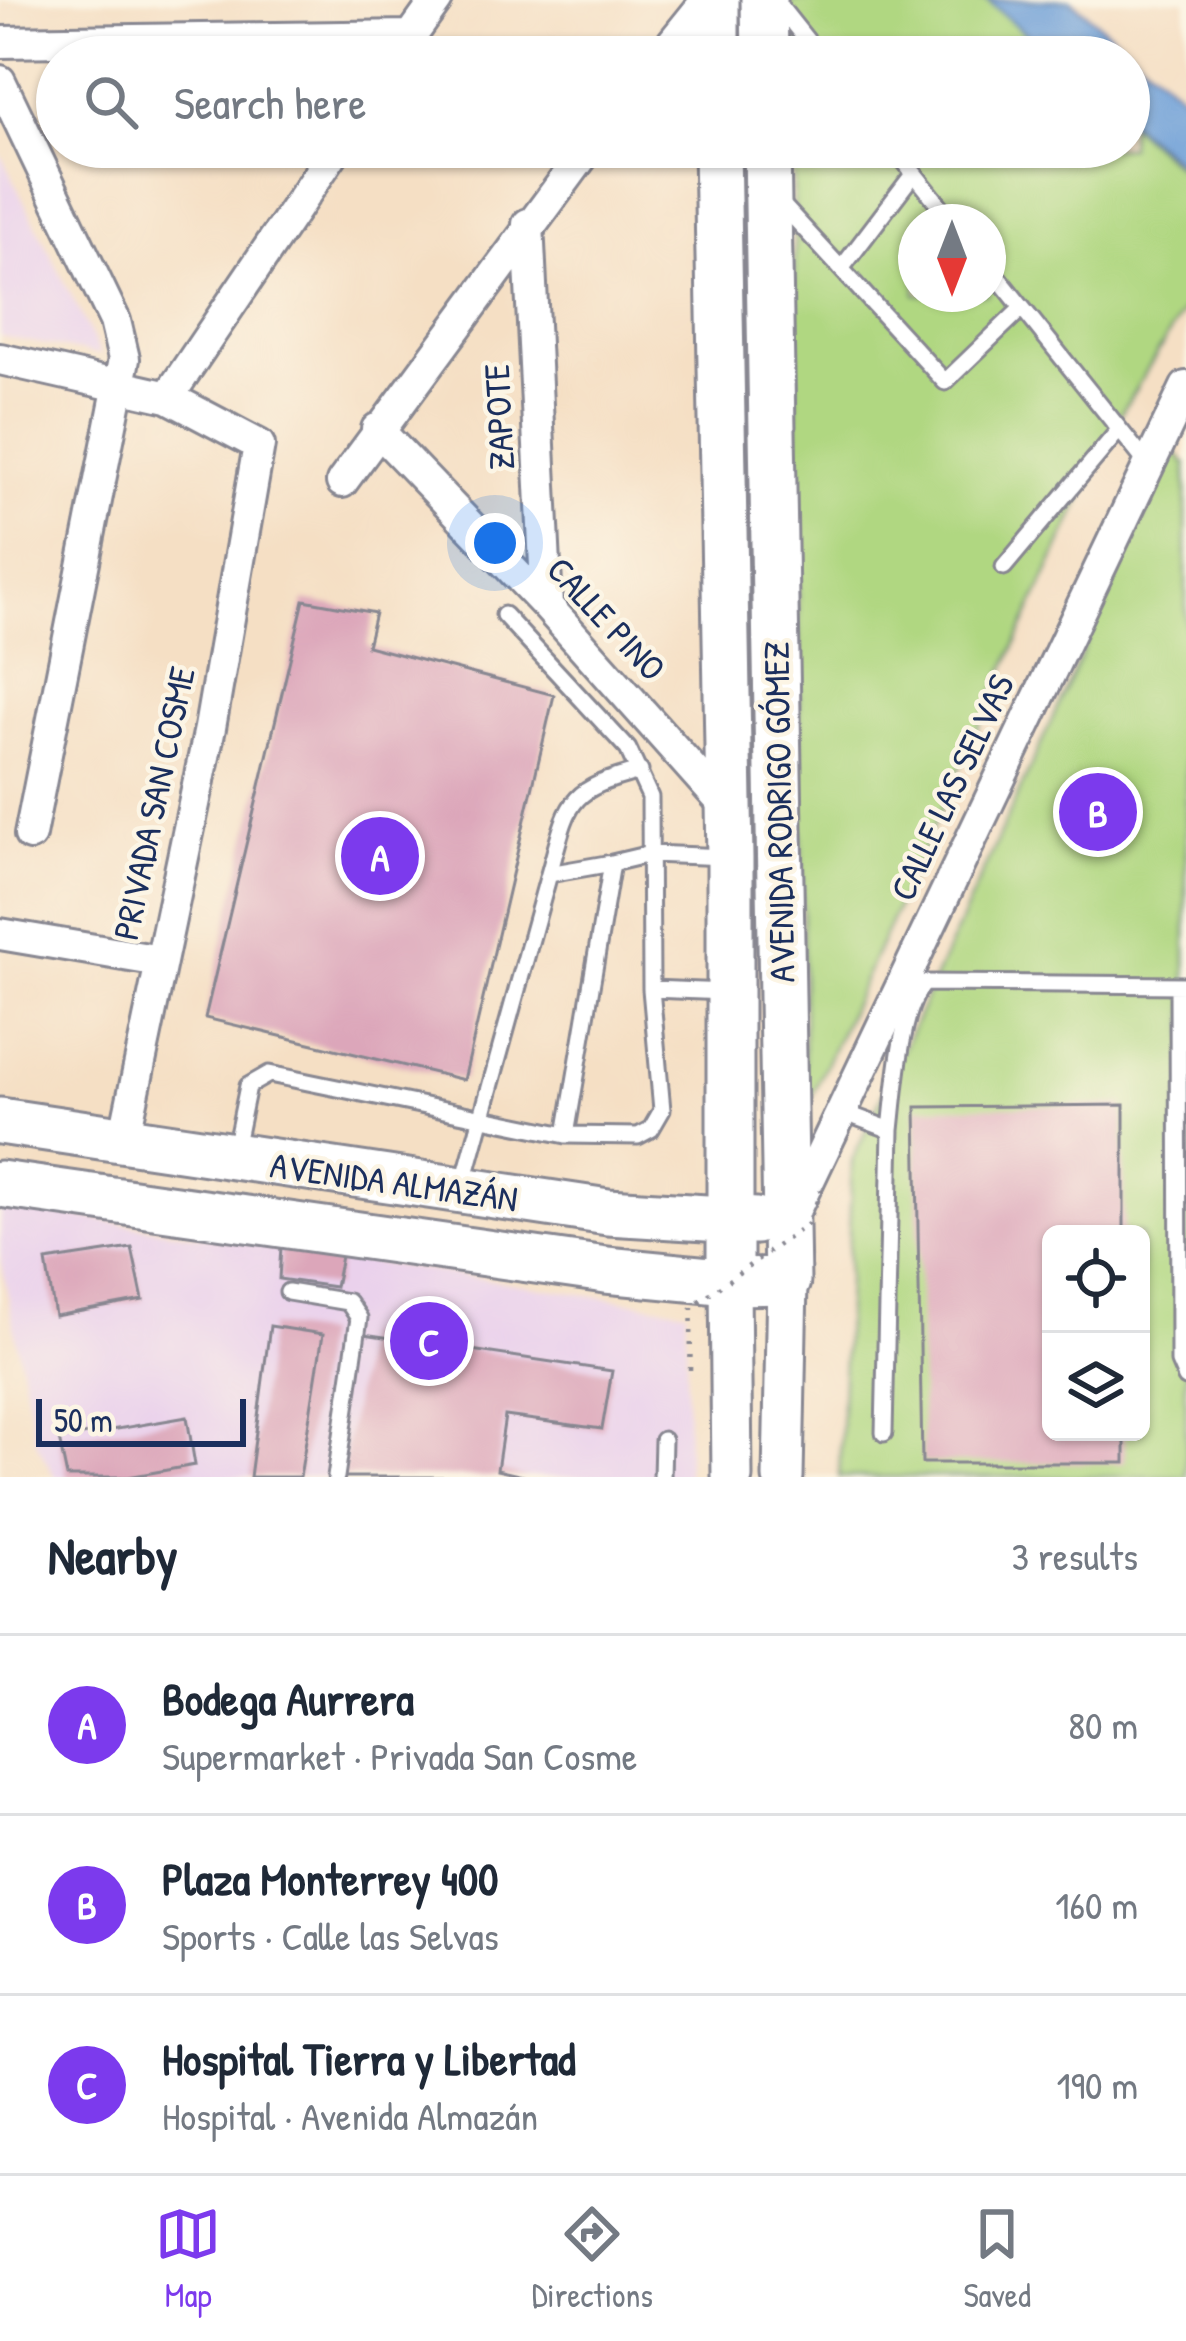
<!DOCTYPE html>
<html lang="en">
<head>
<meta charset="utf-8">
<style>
  body { margin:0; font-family:"Patrick Hand",sans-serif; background:#f6f6f7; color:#1f2937 }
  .controls { position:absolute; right:36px; bottom:36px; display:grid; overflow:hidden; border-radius:18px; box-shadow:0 3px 9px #0004 }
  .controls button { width:108px; height:108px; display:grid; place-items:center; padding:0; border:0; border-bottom:3px solid #e0e1e3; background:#fff; color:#1f2937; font:60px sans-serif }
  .compass { position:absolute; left:898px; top:204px; width:108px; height:108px; border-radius:50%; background:#fff; box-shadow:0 3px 9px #0004; rotate:180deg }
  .scale { position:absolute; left:36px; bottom:30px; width:210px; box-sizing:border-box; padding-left:12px; border:6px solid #1b2f5e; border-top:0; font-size:33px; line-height:42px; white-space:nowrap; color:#1b2f5e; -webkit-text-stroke:9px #fcf5e5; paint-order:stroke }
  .you { position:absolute; left:495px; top:543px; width:42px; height:42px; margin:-30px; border:9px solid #fff; border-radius:50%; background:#1a73e8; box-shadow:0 0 0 18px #1a73e833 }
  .badge { display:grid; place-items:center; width:78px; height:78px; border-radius:50%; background:#7c3aed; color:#fff; font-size:39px; font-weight:700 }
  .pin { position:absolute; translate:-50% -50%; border:6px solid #fff; box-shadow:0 3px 12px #0006 }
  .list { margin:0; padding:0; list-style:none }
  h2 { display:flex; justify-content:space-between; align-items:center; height:156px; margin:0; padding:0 48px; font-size:51px }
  h2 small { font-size:39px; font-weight:400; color:#747a83 }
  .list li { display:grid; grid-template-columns:78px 1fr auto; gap:36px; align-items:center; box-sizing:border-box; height:180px; padding:0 48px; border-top:3px solid #e0e1e3 }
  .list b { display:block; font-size:45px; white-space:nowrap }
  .list p { margin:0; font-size:39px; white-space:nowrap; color:#747a83 }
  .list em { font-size:39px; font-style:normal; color:#747a83 }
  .icon { flex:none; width:66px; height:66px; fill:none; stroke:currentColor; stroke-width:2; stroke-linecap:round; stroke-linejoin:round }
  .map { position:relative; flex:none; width:1186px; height:1477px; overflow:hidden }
  .search { position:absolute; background:#fff; box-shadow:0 3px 9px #0004; left:36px; right:36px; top:36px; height:132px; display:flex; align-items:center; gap:30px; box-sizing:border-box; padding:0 42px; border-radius:66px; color:#747a83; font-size:45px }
  .sheet { height:696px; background:#fff }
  nav { display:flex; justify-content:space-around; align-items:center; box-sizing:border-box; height:168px; border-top:3px solid #e0e1e3; background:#fff; font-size:33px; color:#747a83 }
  nav a { display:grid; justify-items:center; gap:6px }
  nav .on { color:#7c3aed }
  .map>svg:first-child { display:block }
</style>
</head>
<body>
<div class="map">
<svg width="1186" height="1477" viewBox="0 0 1186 1477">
  <rect width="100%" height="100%" fill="#fcf5e5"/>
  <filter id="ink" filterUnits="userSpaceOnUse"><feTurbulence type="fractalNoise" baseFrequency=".00833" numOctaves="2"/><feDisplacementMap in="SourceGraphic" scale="24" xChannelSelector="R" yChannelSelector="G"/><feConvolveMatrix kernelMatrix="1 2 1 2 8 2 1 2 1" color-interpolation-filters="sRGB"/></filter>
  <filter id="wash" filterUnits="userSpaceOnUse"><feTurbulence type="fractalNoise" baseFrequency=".004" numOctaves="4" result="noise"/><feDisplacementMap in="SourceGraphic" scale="48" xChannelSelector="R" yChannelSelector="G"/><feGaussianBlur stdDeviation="2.7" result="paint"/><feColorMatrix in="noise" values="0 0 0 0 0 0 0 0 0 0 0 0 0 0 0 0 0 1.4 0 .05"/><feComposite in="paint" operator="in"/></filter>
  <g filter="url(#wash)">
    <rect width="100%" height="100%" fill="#f5dfc4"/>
    <path fill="#ead1ec" d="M0,153L101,355L0,336Z
      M0,1205L686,1310L687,1477H55L35,1440L0,1254Z"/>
    <path fill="#b0d781" stroke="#668370" stroke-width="3" fill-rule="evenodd" d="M791,0H987L1052,57H792Z
      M1129,124L1186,174V306L1118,418L805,1111L793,147H1129ZM916,222H988V294H916Z
      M1173,452L1186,463V1477H839L852,1161ZM1051,1234H1141V1432H1051Z"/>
    <path fill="#6d9fd8" stroke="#44679b" stroke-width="3" d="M987,0H1071L1186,98V169L1129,121V57H1052Z"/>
    <g id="blocks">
      <path fill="#dca6ba" d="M304,600L375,613L367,646L554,695L464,1080L205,1018Z
        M1124,1105V1234H1051V1432H1125V1463H922L916,1107Z
        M281,1247L341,1256L335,1287L279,1279Z
        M132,1248L143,1300L55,1316L46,1261Z
        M270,1326L323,1334L300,1477H250Z
        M364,1334L612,1371L602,1429L505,1416L497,1470L527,1477H342Z
        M187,1417L195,1465L128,1477H67L59,1439Z"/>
    </g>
  </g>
  <g filter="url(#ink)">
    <use href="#blocks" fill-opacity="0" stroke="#888791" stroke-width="3"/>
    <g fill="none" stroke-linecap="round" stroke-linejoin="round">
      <g stroke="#888791" stroke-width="21">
        <path id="service" d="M777,3L820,57
          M893,147L953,222
          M777,199L945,382L1022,308
          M988,265L1148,465
          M841,269L914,173
          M1004,567L1119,430
          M549,874C569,803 565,790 640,771
          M1178,985L1179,1362L1186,1378
          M651,989L726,992
          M840,1111L891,1130L884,1433
          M891,1130C895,1096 900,1005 925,983L1186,985
          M566,1135L612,863L650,854L727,857
          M234,1154L248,1086L269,1074L566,1135L638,1136L651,1129L662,1110L651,989L650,797L628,749L504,615
          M463,1185L549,874L612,863
          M288,1292L348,1302L359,1318L336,1477
          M662,1477L663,1440"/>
      </g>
      <g stroke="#888791" stroke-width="36">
        <path id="minor" d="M0,42L411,36
          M402,49L437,0
          M661,57L707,0
          M0,81L115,321L124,359L30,835
          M528,224L547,606
          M0,359L168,397L259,445L210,728L124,1139
          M168,397L337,147
          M377,429L547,606L728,809
          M342,482L589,147
          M0,934L160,961
          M792,1216L1186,387"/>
      </g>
      <g stroke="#888791" stroke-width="45">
        <path id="tertiary" d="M730,1282L732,1477
          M783,1477L787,1281"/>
      </g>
      <g stroke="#888791" stroke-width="51">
        <path id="secondary" d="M716,0V57
          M764,0L765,57
          M717,147L730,858V1282
          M0,1121L608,1212L756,1221
          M0,1184L606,1270L730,1282L787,1281L767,147"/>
      </g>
      <use href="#service" stroke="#fff" stroke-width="15"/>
      <use href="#minor" stroke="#fff" stroke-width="30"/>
      <use href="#tertiary" stroke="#fff" stroke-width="39"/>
      <use href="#secondary" stroke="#fff" stroke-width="45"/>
      <path stroke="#888791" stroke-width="4.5" stroke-dasharray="3 9" stroke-linecap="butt" d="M690,1370L692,1306L808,1224L823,1185"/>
    </g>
  </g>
  <g text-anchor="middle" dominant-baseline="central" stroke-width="9" stroke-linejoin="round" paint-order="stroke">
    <g font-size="36" fill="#1b2f5e" stroke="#fcf5e5">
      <text transform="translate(498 417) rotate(-93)">ZAPOTE</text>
      <text transform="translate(607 618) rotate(47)">CALLE PINO</text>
      <text transform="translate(951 787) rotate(-65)">CALLE LAS SELVAS</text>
      <text transform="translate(153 803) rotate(-78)">PRIVADA SAN COSME</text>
      <text transform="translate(778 812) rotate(-91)">AVENIDA RODRIGO GÓMEZ</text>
      <text transform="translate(394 1181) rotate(8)">AVENIDA ALMAZÁN</text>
    </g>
  </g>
</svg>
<div class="controls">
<button><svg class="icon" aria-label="locate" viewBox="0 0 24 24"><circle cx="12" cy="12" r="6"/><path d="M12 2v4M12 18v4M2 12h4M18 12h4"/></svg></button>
<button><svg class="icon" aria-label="layers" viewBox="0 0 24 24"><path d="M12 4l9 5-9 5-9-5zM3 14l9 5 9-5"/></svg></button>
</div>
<svg class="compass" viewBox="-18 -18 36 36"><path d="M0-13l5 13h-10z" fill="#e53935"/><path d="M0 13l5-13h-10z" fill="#747a83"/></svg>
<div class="scale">50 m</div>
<div class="you"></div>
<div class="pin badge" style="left:380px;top:856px">A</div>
<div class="pin badge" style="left:1098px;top:812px">B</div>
<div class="pin badge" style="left:429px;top:1341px">C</div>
<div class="search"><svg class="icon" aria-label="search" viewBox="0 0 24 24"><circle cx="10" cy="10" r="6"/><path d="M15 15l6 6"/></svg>Search here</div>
</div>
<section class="sheet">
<h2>Nearby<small>3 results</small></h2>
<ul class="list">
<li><span class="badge">A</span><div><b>Bodega Aurrera</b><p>Supermarket · Privada San Cosme</p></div><em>80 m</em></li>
<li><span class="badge">B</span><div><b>Plaza Monterrey 400</b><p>Sports · Calle las Selvas</p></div><em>160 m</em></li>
<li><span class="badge">C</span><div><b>Hospital Tierra y Libertad</b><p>Hospital · Avenida Almazán</p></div><em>190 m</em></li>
</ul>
</section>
<nav>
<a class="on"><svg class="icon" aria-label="map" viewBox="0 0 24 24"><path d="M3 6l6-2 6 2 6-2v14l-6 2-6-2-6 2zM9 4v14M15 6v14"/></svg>Map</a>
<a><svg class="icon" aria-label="directions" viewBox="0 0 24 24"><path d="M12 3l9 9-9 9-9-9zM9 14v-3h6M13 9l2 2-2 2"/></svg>Directions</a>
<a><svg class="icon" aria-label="saved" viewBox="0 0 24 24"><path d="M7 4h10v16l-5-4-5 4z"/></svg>Saved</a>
</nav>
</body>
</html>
